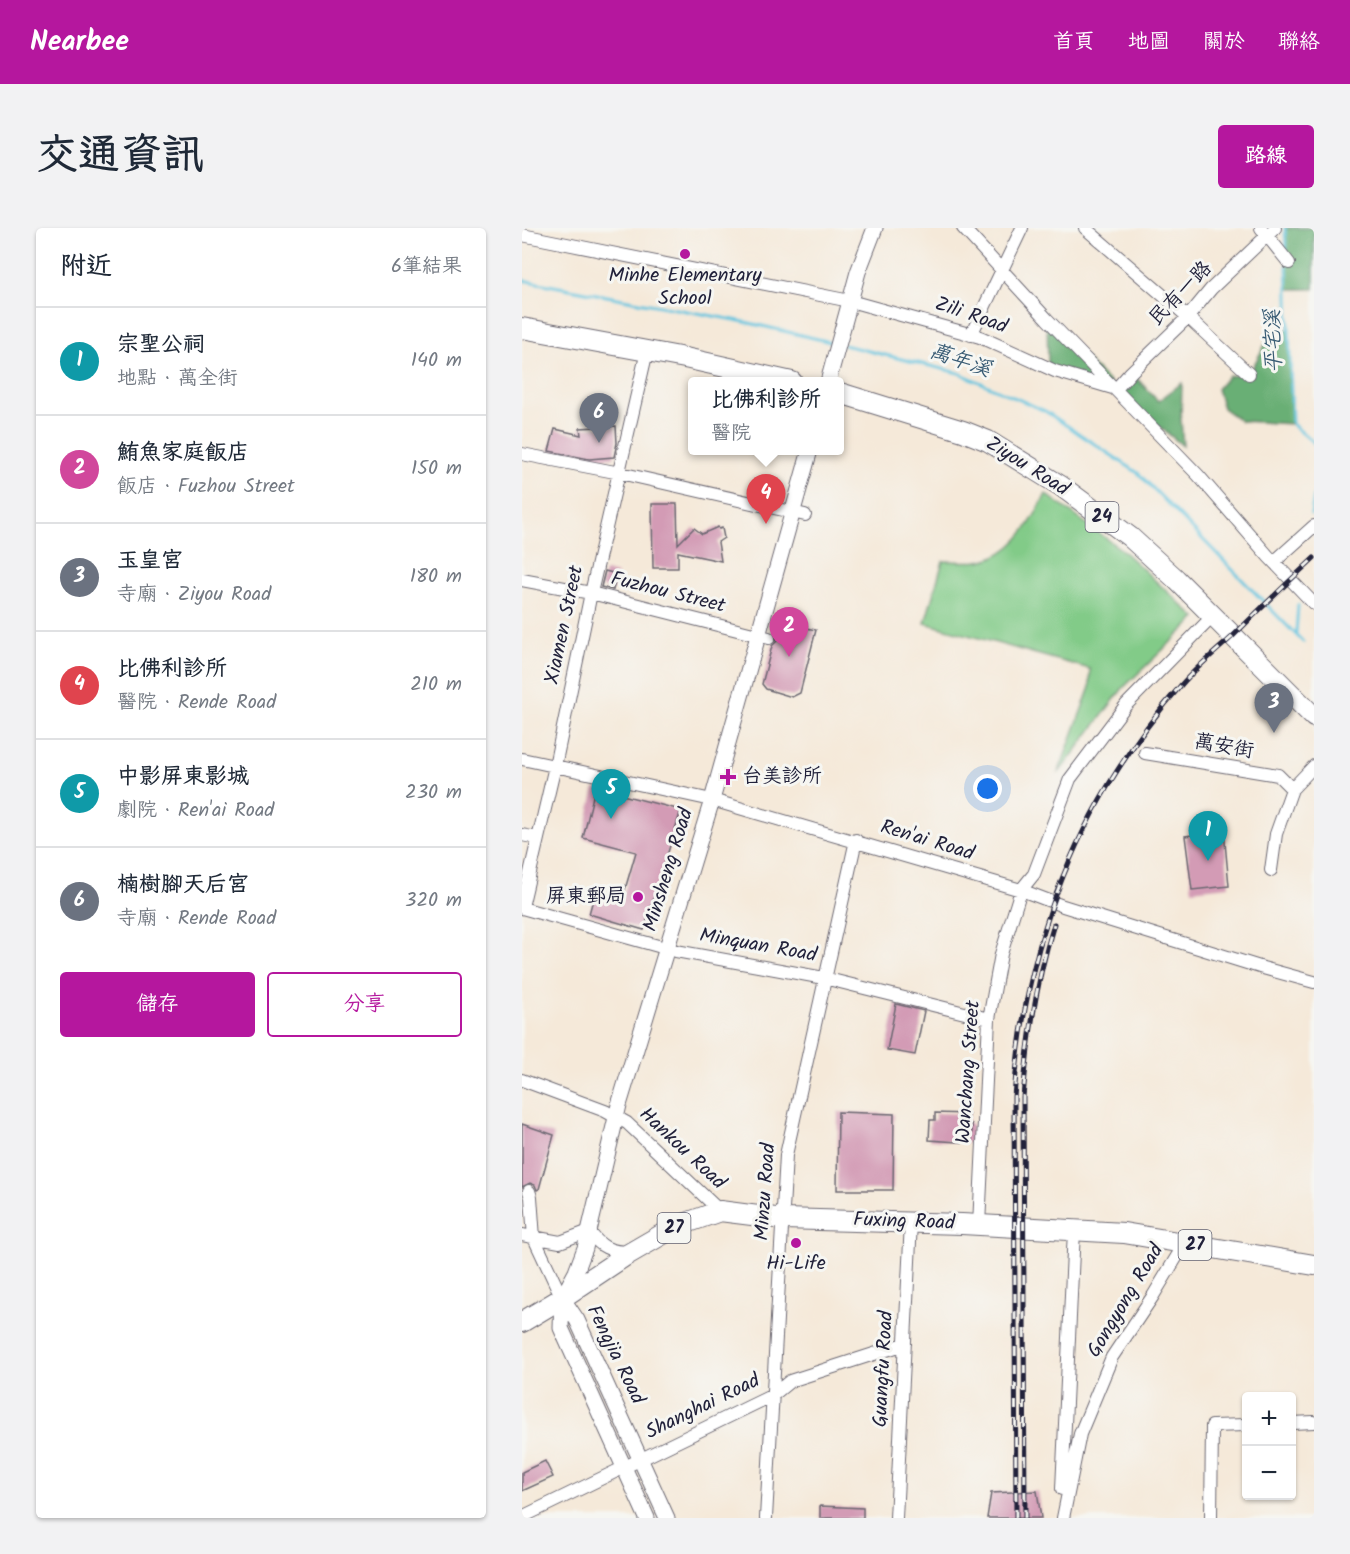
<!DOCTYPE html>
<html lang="zh-TW">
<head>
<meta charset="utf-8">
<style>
  body { margin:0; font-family:Kalam,"LXGW WenKai TC",sans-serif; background:#f2f2f3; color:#1f2937 }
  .controls { position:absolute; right:18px; bottom:18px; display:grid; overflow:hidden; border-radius:6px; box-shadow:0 2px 4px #0004 }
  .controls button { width:54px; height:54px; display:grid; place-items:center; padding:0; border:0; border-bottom:2px solid #e0e1e3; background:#fff; color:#1f2937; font:30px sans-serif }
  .you { position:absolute; left:466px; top:561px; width:21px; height:21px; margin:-15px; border:4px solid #fff; border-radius:50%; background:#1a73e8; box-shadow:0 0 0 9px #1a73e833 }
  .badge { display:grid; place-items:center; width:39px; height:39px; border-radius:50%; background:#b5179e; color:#fff; font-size:20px; font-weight:700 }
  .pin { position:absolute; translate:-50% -50px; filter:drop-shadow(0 2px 3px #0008) }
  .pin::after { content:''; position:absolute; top:32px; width:21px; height:18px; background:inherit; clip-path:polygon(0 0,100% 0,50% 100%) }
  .popup { position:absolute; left:166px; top:149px; width:156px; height:78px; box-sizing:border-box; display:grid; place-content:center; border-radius:6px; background:#fff; filter:drop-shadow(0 2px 4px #0005); font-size:20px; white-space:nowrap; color:#747a83 }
  .popup b { font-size:22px; color:#1f2937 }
  .popup::after { content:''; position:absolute; left:50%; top:100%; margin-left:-12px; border:12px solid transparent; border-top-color:#fff }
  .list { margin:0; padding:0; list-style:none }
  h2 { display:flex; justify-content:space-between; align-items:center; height:78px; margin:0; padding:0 24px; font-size:26px }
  h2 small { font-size:20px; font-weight:400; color:#747a83 }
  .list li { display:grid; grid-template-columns:39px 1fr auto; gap:18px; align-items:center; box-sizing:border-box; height:108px; padding:0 24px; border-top:2px solid #e0e1e3 }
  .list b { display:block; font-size:22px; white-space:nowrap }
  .list p { margin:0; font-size:20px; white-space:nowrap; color:#747a83 }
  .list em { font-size:20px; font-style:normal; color:#747a83 }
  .actions { display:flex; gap:12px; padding:18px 24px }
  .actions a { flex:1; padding:14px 0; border:2px solid #b5179e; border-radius:6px; text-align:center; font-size:21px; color:#b5179e }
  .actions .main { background:#b5179e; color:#fff }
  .map { position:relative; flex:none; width:792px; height:1290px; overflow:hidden; border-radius:6px }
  header { display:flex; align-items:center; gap:36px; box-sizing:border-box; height:84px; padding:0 30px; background:#b5179e; color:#fff }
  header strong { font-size:28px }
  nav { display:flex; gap:33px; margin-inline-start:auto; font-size:21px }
  .intro { display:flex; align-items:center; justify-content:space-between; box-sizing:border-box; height:144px; padding:0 36px }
  h1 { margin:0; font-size:42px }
  .button { padding:15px 27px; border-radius:6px; background:#b5179e; color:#fff; font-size:21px; font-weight:700 }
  main { display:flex; gap:36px; padding:0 36px }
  aside { flex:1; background:#fff; border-radius:6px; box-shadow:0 2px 4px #0004 }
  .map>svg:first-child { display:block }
</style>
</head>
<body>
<header>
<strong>Nearbee</strong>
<nav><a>首頁</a><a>地圖</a><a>關於</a><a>聯絡</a></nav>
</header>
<div class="intro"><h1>交通資訊</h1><a class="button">路線</a></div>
<main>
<aside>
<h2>附近<small>6筆結果</small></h2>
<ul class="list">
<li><span class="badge" style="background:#0f9aa8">1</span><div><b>宗聖公祠</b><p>地點 · 萬全街</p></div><em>140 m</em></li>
<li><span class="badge" style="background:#d1479c">2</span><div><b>鮪魚家庭飯店</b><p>飯店 · Fuzhou Street</p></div><em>150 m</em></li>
<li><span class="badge" style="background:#6b7280">3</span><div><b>玉皇宮</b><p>寺廟 · Ziyou Road</p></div><em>180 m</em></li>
<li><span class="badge" style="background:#e0444e">4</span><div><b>比佛利診所</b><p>醫院 · Rende Road</p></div><em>210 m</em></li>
<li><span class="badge" style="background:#0f9aa8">5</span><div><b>中影屏東影城</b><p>劇院 · Ren'ai Road</p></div><em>230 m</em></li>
<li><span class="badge" style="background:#6b7280">6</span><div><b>楠樹腳天后宮</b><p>寺廟 · Rende Road</p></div><em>320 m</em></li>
</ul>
<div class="actions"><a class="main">儲存</a><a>分享</a></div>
</aside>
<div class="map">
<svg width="792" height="1290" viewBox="0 0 792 1290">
  <rect width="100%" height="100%" fill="#f6f6f2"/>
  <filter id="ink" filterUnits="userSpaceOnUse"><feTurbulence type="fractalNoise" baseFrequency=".0167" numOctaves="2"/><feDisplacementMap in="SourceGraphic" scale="12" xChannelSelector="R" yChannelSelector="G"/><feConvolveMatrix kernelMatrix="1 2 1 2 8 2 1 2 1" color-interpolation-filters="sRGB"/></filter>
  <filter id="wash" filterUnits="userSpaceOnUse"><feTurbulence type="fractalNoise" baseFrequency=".008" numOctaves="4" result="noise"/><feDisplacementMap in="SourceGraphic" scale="24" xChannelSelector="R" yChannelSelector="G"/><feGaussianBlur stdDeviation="1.35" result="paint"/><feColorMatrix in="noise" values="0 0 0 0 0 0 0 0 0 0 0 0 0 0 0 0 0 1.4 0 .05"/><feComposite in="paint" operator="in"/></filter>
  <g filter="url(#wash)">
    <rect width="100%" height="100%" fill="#f5e9d9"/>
    <path fill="#82cb88" stroke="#527662" stroke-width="1.5" d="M524,266L600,322L674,390L601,460L536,546L568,459V441L403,395L421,333C436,333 456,336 471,329C497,318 512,290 524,266Z"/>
    <path fill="#69af74" stroke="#466858" stroke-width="1.5" d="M763,0H792V61H766Z
      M525,91L594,161L609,144L636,173L660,155L659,191L661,218L596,164L526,139Z
      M751,102H767L770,196L719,193L701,180L695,161L706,148L727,146Z"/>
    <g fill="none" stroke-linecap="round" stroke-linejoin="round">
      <path stroke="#61c4df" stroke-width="3" d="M763,0L764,25
        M765,38L770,196L792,215
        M0,52L223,94L313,115
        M322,117L437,145L523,183L616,245L781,414
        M789,286L792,268
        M774,405L776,377"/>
    </g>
    <g id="blocks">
      <path fill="#d39bb5" d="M94,198L95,215L92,229L67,231L27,223L33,201L59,207L58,200Z
        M130,276H155L156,316L172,300L180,306L196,299L197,301L200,300L202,310L196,314L199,333L156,324V340H131Z
        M83,343L95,346L91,362L79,359Z
        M256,394L294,402L278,465L270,469L244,461L240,456L250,418L255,413L253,405Z
        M73,560L159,582L122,702L67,686L72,668L99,675L114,624L61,610Z
        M702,603L707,658L670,662L663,608Z
        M374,776L402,783L393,827L365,822Z
        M316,884L372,886L371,962H315Z
        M413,885L447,886L446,895L450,896V915L407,912L408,892H413Z
        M0,896L32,907L17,961L15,962L13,957L8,955L0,959Z
        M23,1233L31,1249L0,1263V1244Z
        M515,1263L519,1290H465L469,1265Z
        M298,1278L341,1280V1290H298Z"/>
    </g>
  </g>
  <g filter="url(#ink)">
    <use href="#blocks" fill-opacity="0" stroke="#6c6872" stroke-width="1.5"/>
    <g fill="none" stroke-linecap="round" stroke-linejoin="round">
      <g stroke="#6c6872" stroke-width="14">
        <path id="minor" d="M441,0L525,91L676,247L747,329L792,376
          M563,0L666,89L727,146
          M739,0L767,35
          M0,7L328,73L458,109L533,143L594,161
          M449,107L500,0
          M594,161L609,144L666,89L689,61L753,0
          M0,226L98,245L283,287
          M752,334L792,298
          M0,352L69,365L247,410
          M623,525L756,547L770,561
          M0,531L190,572L499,662L541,678L741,740L792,754
          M0,607L15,610
          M749,642L754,606L770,561L792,538
          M0,679L33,538L69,365L125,123
          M0,680L154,723L302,750L467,791
          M0,852L83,883L105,895L198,983
          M7,963L9,969L12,1010L40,1070
          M457,997L467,791L479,726L499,662L512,646L548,551L604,477L692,387
          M0,1007L38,1014L67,1003C78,1019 88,1024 108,1024
          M770,1195L792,1194
          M540,1261L552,1002
          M0,1289L251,1167L268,1153L383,1116
          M244,1290L264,927L334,612
          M374,1290L389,994
          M541,1290L558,1206L590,1129L631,1068L663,1015
          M689,1290L690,1198L724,1197"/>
      </g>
      <g stroke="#6c6872" stroke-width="17">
        <path id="tertiary" d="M306,154L336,44L353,0
          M40,1070L55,1092L145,1290
          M125,1290L39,1100L40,1070L54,1044L63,1020L97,877L190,572L288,222"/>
      </g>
      <g stroke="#6c6872" stroke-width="22">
        <path id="primary" d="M0,100L163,130L270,154
          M318,165L441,203L466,213L539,258L608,309L654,351L792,489
          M0,1094L40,1070L103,1028L153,999L198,983L261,991L440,996L602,1005L792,1037"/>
      </g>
      <use href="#minor" stroke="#fff" stroke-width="12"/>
      <use href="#tertiary" stroke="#fff" stroke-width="15"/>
      <use href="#primary" stroke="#fff" stroke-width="20"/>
      <g stroke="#22223b" stroke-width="5">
        <path id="rail" d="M494,1290L492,869C503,712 556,575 660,456C675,439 693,424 710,409C737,382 764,356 792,330
          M503,1290L501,869C506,810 514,753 532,696"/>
      </g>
      <use href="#rail" stroke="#f6f6f2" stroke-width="3" stroke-dasharray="9" stroke-linecap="butt"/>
    </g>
  </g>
  <g fill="#b5179e" stroke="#f6f6f2" stroke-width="2">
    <circle cx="163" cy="26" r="6"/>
    <path d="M203 540h6v6h6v6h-6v6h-6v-6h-6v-6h6z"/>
    <circle cx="116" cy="669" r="6"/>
    <circle cx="274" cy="1015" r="6"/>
  </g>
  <g text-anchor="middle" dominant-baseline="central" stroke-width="6" stroke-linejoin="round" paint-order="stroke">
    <g fill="#f6f6f2" stroke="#626272" stroke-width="1.5">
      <rect x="563.5" y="274" width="33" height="30" rx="4.5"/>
      <rect x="135.5" y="985" width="33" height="30" rx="4.5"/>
      <rect x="656.5" y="1002" width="33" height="30" rx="4.5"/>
    </g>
    <g font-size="18" font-weight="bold" fill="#22223b">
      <text x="580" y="289">24</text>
      <text x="152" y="1000">27</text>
      <text x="673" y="1017">27</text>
    </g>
    <g font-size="20" fill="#22223b" stroke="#f6f6f2">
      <text x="163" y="48">Minhe Elementary<tspan x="163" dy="23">School</tspan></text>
      <text x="220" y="549" text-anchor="start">台美診所</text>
      <text x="104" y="669" text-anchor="end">屏東郵局</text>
      <text x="274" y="1036">Hi-Life</text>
    </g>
    <g font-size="20" fill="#22223b" stroke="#f6f6f2">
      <text transform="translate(659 66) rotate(-46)">民有一路</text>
      <text transform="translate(449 88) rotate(19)">Zili Road</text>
      <text transform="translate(505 239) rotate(32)">Ziyou Road</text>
      <text transform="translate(146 365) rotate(14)">Fuzhou Street</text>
      <text transform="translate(43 397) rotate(-78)">Xiamen Street</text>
      <text transform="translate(702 519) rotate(10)">萬安街</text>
      <text transform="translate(405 613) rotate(17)">Ren'ai Road</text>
      <text transform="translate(147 642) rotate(-73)">Minsheng Road</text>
      <text transform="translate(236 718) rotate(10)">Minquan Road</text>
      <text transform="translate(447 844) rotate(-86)">Wanchang Street</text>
      <text transform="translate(160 921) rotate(43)">Hankou Road</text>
      <text transform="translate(244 964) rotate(-86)">Minzu Road</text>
      <text transform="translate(382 994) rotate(2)">Fuxing Road</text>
      <text transform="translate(604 1073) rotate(-59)">Gongyong Road</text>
      <text transform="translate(93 1127) rotate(64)">Fengjia Road</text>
      <text transform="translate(362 1141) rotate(-87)">Guangfu Road</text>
      <text transform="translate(181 1179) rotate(-26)">Shanghai Road</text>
    </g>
    <g font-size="21" font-style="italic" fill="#385b74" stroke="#f6f6f2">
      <text transform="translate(752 113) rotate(-92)">平宅溪</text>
      <text transform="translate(438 133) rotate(19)">萬年溪</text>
    </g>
  </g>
</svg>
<div class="controls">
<button>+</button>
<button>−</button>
</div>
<div class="you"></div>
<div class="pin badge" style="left:686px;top:633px;background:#0f9aa8">1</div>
<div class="pin badge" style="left:267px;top:429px;background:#d1479c">2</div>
<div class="pin badge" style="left:752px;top:505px;background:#6b7280">3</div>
<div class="pin badge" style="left:244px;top:296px;background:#e0444e">4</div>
<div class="popup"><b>比佛利診所</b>醫院</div>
<div class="pin badge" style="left:89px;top:591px;background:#0f9aa8">5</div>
<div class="pin badge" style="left:77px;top:215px;background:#6b7280">6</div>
</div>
</main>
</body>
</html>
